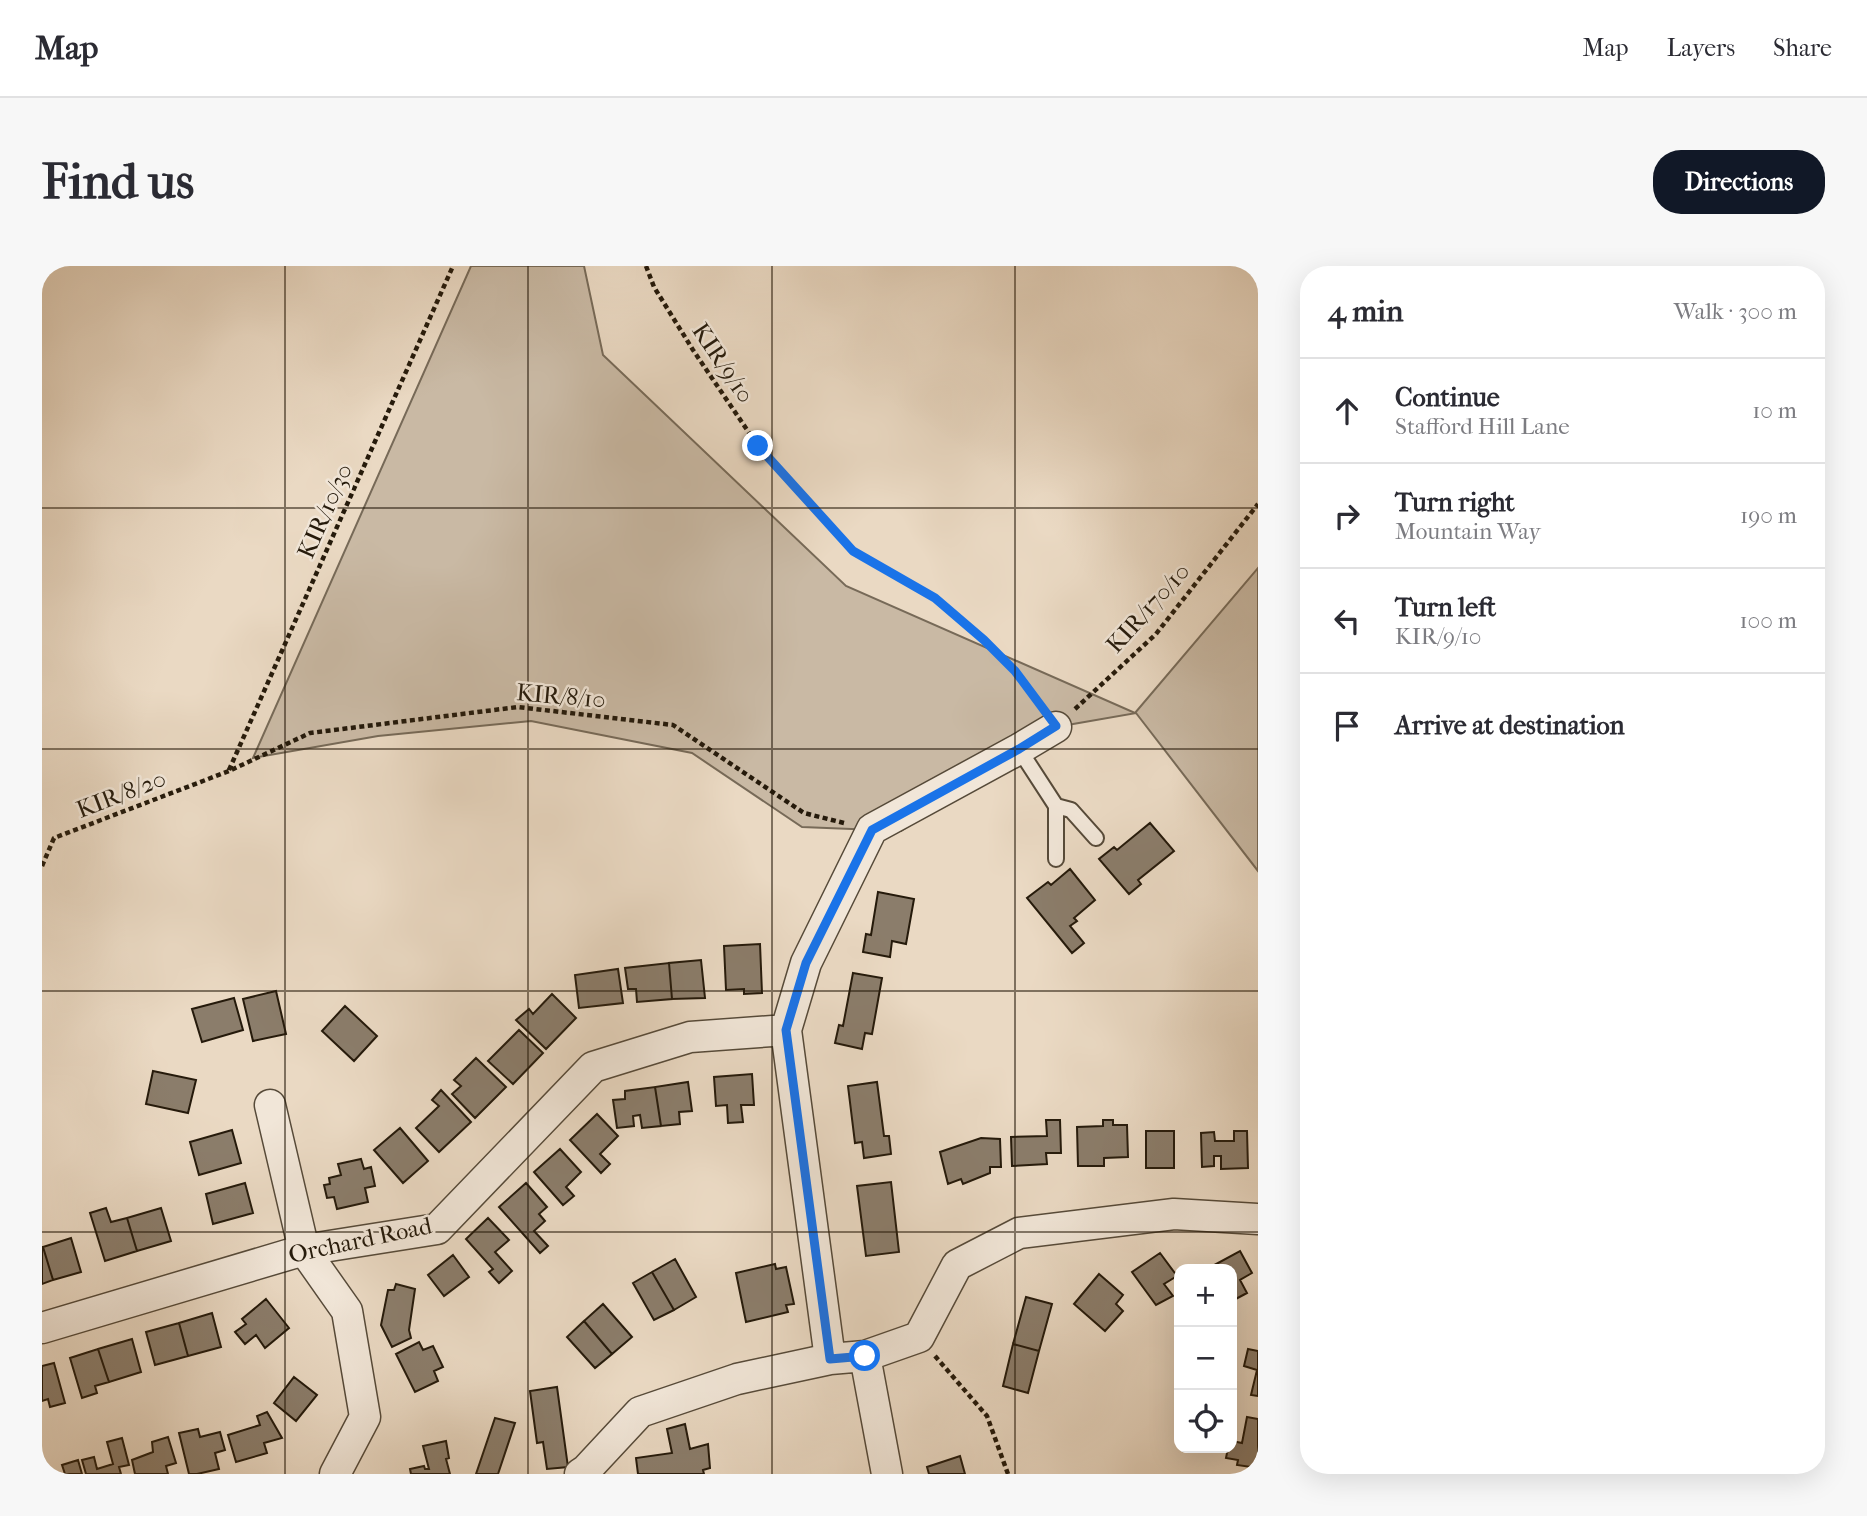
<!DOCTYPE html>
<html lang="en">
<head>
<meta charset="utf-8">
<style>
  body { margin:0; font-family:"IM FELL French Canon",serif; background:#f7f7f7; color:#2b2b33 }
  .controls { position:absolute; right:21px; bottom:21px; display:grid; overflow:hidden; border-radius:14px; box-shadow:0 7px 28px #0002 }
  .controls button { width:63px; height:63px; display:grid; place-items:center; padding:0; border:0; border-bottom:2px solid #e1e1e2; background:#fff; color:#2b2b33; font:35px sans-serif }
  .stop { position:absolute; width:21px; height:21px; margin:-16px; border:5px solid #1a73e8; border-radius:50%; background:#fff }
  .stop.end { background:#1a73e8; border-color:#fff; box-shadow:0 2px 7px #0008 }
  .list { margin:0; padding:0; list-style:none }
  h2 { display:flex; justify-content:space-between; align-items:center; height:91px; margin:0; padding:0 28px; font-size:30px }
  h2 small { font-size:23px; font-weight:400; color:#7c7c81 }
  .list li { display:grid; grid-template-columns:46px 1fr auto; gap:21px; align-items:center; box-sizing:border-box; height:105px; padding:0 28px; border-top:2px solid #e1e1e2 }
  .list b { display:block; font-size:26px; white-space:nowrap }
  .list p { margin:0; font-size:23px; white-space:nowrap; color:#7c7c81 }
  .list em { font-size:23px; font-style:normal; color:#7c7c81 }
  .icon { flex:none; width:38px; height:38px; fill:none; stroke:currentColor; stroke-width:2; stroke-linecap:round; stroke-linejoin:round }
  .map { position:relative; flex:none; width:1216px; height:1208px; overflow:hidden; border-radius:28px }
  header { display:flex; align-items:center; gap:42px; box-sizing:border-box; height:98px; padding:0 35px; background:#fff; border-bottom:2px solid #e1e1e2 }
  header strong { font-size:33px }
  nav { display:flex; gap:38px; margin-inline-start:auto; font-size:24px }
  .intro { display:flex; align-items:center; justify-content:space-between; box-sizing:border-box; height:168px; padding:0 42px }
  h1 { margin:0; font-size:49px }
  .button { padding:18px 32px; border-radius:28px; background:#111827; color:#fff; font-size:24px; font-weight:700 }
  main { display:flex; gap:42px; padding:0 42px }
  aside { flex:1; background:#fff; border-radius:28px; box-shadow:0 7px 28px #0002 }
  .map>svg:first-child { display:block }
</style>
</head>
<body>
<header>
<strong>Map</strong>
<nav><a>Map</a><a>Layers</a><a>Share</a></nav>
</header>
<div class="intro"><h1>Find us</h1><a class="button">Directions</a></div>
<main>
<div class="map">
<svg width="1216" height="1208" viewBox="0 0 1216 1208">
  <rect width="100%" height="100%" fill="#ead9c3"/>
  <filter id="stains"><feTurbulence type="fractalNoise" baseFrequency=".00286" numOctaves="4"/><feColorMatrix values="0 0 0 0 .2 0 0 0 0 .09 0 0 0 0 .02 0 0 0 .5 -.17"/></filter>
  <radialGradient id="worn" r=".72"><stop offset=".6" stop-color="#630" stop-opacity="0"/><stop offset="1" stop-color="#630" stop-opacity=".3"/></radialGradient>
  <path fill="#c9b9a4" stroke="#776a58" stroke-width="2" d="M429,0H542L561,89L804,320L1093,447L1216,302V605L1094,447L1014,461L859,565L760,561L650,487L489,455L336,470L211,492Z"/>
  <path fill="#8b7d6b" stroke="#251a0b" stroke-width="2" d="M1108,557L1132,585L1096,614L1099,618L1087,628L1057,593L1072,581L1075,584Z
    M1028,603L1053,634L1032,652L1035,655L1028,660L1042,677L1030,687L985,632L1006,616L1009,619Z
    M836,626L872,633L864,678L850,675L848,691L821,686L824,668L829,669Z
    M718,678L720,727L702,728V723L684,724L682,680Z
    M659,694L663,732L630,733L627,697Z
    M627,697L630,733L595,736L594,723H586L583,702Z
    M576,703L581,737L537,742L533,709Z
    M811,707L840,712L830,768L823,767L820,783L793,777L797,759L801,760Z
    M234,725L244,768L211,775L201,733Z
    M510,728L534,752L504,783L474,754L487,743L491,748Z
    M192,732L201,764L160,776L150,743Z
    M303,740L335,770L312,795L280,765Z
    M477,764L501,787L471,818L446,795Z
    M434,792L464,821L433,852L410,828L419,820L412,814Z
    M111,805L154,814L146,847L104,838Z
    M710,808L712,839H699L701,856L686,857L685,839L674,840L672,811Z
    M646,816L650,845L637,846L638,858L619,860L613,821Z
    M835,816L842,870H847L849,888L822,892L820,876L813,877L806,820Z
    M613,821L619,860L600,862L598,849L591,850L592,860L575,862L571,834L583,833V825Z
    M399,824L429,856L397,886L374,862L397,840L390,834Z
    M555,848L576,870L558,888L568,898L559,907L528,874Z
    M1004,854H1018L1019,887H1004L1005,898L970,900L969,871L1005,870Z
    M1061,854H1071V859H1085L1086,891L1062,892V900H1036L1035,861L1061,860Z
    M358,862L386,895L361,917L332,884Z
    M190,864L199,897L157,909L148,876Z
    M1104,865H1132V902H1104Z
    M1192,865H1205L1206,902L1179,903V890H1172V900L1160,901L1159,867L1172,866L1173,875H1192Z
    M939,872L958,873L959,901H948V907L921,918L919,913L906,918L898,886Z
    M518,883L539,906L524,921L532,930L521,939L492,906Z
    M319,893L322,903L329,901L333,920L323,922L326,936L295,943L292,931L285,932L282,919L288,918L287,912L299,909L296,898Z
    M849,916L857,986L824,990L815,920Z
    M203,917L211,947L171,958L164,928Z
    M484,917L505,941L497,948L503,955L492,965L506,980L498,987L457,941Z
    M64,942L69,956L85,952L95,985L63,995L48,947Z
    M119,942L129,975L95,985L85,952Z
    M446,952L467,974L453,986L470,1005L457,1017L447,1006L451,1003L424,973Z
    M29,972L39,1006L11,1014L1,981Z
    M1,981L11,1014L0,1018V981Z
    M1198,985L1210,1007L1198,1014L1205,1027L1190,1035V1003H1165Z
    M1118,987L1135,1010L1122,1018L1131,1030L1114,1039L1090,1006Z
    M411,989L427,1011L402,1030L386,1009Z
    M633,993L654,1031L632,1044L610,1006Z
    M733,998L734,1003L744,1001L752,1038L744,1039L746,1046L704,1056L694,1007Z
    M610,1006L632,1044L612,1054L591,1017Z
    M1057,1008L1081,1029L1074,1038L1081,1045L1063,1065L1032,1038Z
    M354,1018L373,1023L367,1064L369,1072L350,1081L339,1059L346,1024H352Z
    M984,1031L1010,1038L997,1085L971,1078Z
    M224,1033L247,1062L223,1082L214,1069L203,1078L193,1066L204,1058L200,1053Z
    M561,1038L590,1071L570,1088L542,1055Z
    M170,1047L179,1081L146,1090L137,1057Z
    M542,1055L570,1088L553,1102L525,1071Z
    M137,1057L146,1090L113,1099L104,1066Z
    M90,1073L99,1106L67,1116L56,1083Z
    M377,1076L381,1084L391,1080L401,1101L392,1105L396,1115L373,1126L354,1088Z
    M971,1078L997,1085L986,1127L961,1120Z
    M56,1083L67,1116L53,1120L55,1127L40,1132L28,1092Z
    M1206,1083L1216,1085V1130L1209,1129L1215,1104L1202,1100Z
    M12,1097L23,1137L8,1141L6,1133L0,1135V1100Z
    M252,1111L275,1129L254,1155L232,1137Z
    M515,1121L526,1201L505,1203L501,1176L495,1177L488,1125Z
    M225,1146L240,1172L222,1177L225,1187L194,1196L186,1169L218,1159L215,1150Z
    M1205,1151L1216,1153V1202L1195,1199L1196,1194L1184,1192L1186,1182H1190V1175L1200,1177Z
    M453,1152L473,1157L456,1208H434Z
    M643,1158L648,1183L666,1178L668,1202L661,1204L662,1208H596L594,1192L630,1187L625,1163Z
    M156,1163L158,1171L178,1166L183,1184L173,1187L177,1203L155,1208H147L137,1167Z
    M126,1171L134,1197L124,1200L126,1208H93L90,1194L111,1186L110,1176Z
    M80,1172L87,1199L77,1201L79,1208H44L40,1194L52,1191L55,1203L71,1198L65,1176Z
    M404,1175L407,1192L404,1193L408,1208H369L368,1203L382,1200L383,1203H387L381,1180Z
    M918,1190L923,1208H887L885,1201Z
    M36,1194L40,1208H23L20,1199Z"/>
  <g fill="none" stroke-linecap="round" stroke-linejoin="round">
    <g stroke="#564a39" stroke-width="18">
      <path id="lane" d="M977,483L1014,540
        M1014,593V540L1029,544L1054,572"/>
    </g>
    <g stroke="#564a39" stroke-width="33">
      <path id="street" d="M228,839L262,984L305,1045L323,1151L293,1208
        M0,1062L262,984L395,963L551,801L648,771L744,764
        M823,1090L845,1208
        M788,1093L744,764L764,697L830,563L977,483L1014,461
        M538,1208L544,1204L598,1146L695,1113L788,1093L823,1090L877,1071L915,999L977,967L1132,948L1216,953"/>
    </g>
    <path stroke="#251a0b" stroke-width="4.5" stroke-dasharray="5 3.5" stroke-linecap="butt" d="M604,0L612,21L651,84L716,180L811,285L893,332L942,374L973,405L999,440
      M1033,443L1114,368L1216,238
      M187,504L411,0
      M0,600L12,572L187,505L268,467L476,441L631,459L762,547L802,557
      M893,1090L945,1150L966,1208"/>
    <use href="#lane" stroke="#f1e6d8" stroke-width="14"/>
    <use href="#street" stroke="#f1e6d8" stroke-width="30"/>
  </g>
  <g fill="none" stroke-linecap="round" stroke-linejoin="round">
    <path stroke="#1a73e8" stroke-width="9" d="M716,180L811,285L893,332L942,374L973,405L1014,460L977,483L830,564L764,697L744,764L788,1093L823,1090"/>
  </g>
  <path fill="none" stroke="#251a0b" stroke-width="2" stroke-opacity="0.55" d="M243,0V1208M486,0V1208M730,0V1208M973,0V1208M0,242H1216M0,483H1216M0,725H1216M0,966H1216"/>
  <g text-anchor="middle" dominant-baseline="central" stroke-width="5" stroke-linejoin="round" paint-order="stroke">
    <g font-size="24" fill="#251a0b" stroke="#f1e6d8">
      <text transform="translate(681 97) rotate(56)">KIR/9/10</text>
      <text transform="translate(283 245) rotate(-66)">KIR/10/30</text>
      <text transform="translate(1106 342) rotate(-48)">KIR/170/10</text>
      <text transform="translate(519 430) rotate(5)">KIR/8/10</text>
      <text transform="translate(79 528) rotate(-21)">KIR/8/20</text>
      <text transform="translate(318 974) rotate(-12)">Orchard Road</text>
    </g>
  </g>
  <rect width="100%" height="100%" filter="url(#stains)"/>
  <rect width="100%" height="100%" fill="url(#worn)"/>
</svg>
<div class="controls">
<button>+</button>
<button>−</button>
<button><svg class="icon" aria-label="locate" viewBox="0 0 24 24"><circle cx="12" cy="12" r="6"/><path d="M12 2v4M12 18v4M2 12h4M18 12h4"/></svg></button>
</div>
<div class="stop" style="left:823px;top:1090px"></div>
<div class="stop end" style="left:716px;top:180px"></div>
</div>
<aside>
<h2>4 min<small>Walk · 300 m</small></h2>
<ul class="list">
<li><svg class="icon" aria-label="ahead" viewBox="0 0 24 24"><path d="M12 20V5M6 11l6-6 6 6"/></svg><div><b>Continue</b><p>Stafford Hill Lane</p></div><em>10 m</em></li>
<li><svg class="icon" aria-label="right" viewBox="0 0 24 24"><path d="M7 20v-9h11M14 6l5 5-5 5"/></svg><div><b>Turn right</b><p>Mountain Way</p></div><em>190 m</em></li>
<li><svg class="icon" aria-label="left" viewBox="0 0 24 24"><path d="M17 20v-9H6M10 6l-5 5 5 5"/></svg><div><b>Turn left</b><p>KIR/9/10</p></div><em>100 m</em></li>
<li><svg class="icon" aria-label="arrive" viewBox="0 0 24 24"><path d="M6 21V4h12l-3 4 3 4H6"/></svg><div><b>Arrive at destination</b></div></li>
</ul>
</aside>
</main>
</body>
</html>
